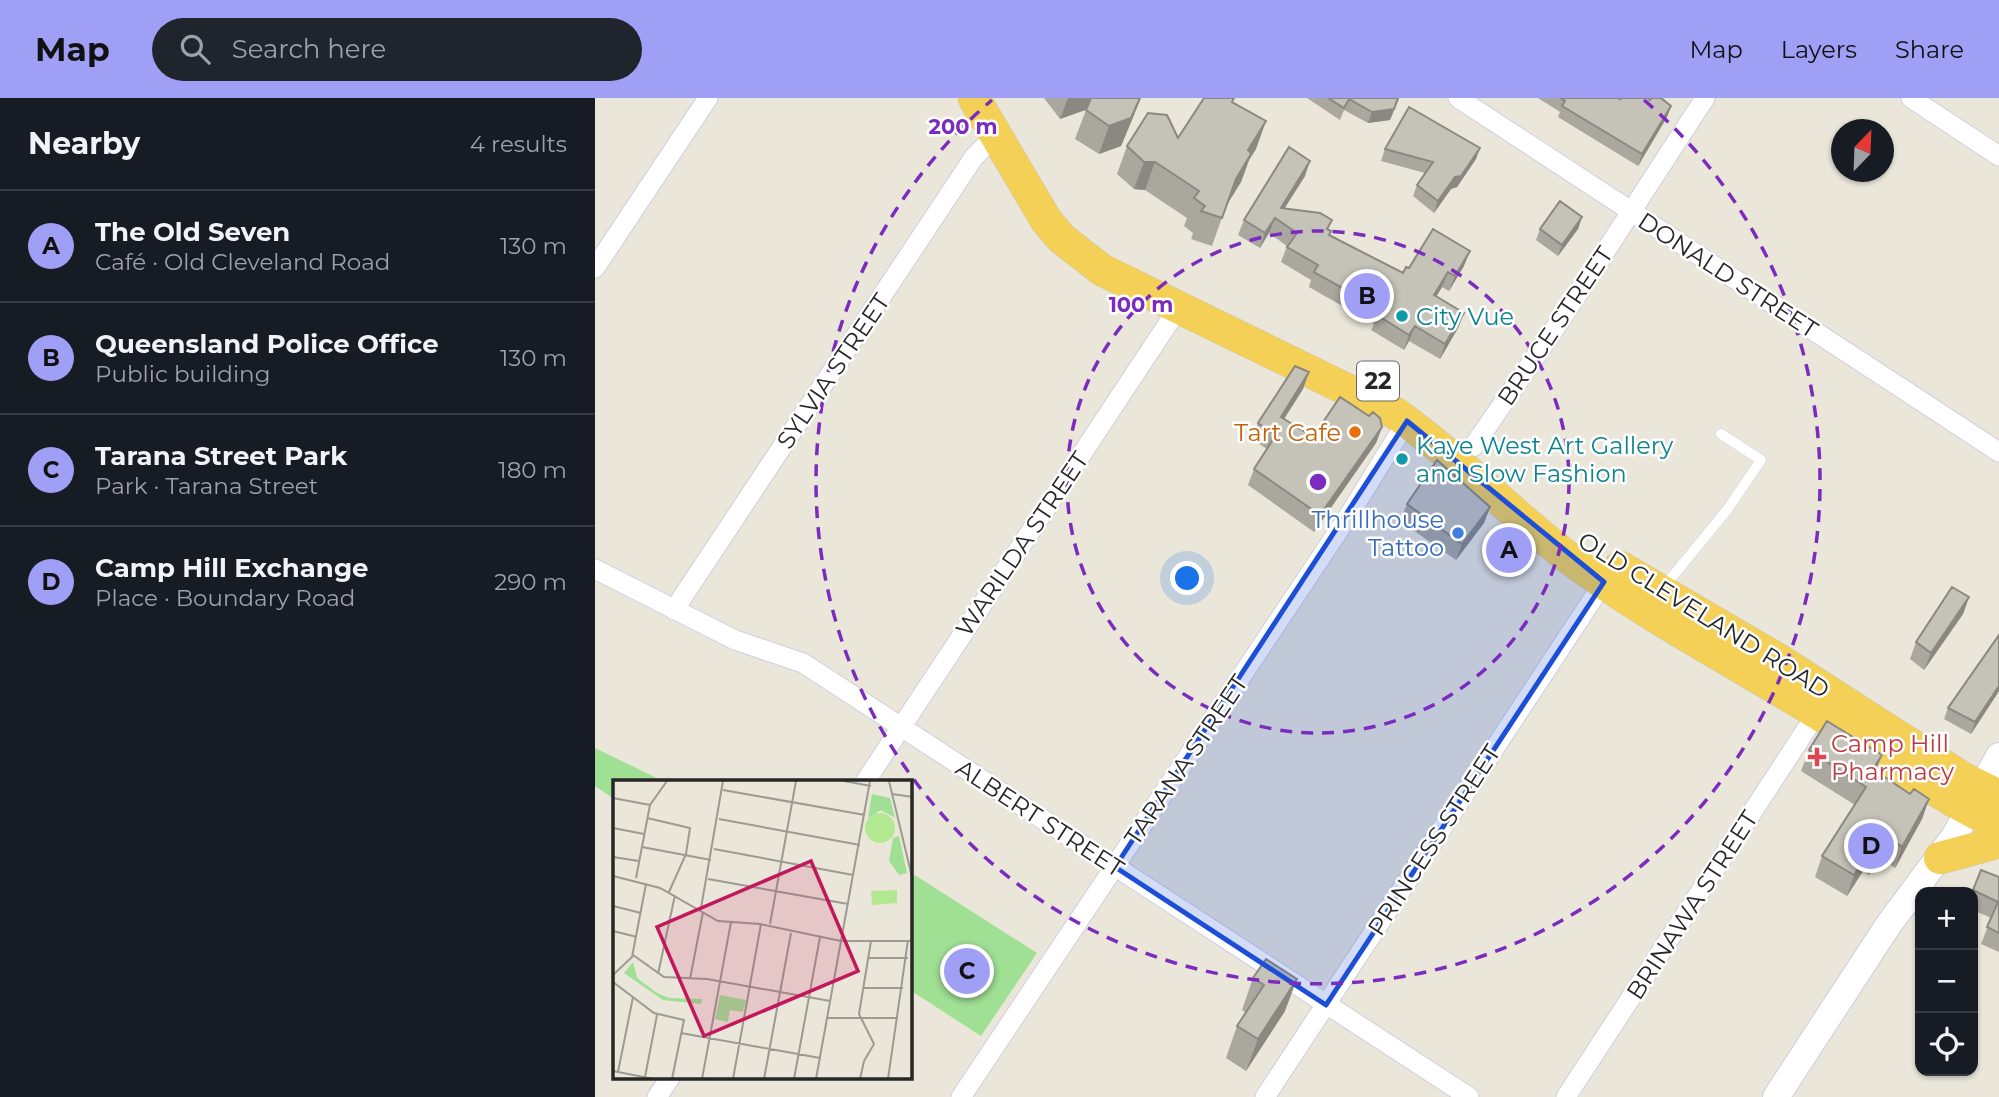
<!DOCTYPE html>
<html lang="en">
<head>
<meta charset="utf-8">
<style>
  body { margin:0; font-family:Montserrat,sans-serif; background:#20242c; color:#f1f3f6 }
  .controls { position:absolute; right:21px; bottom:21px; display:grid; overflow:hidden; border-radius:14px; box-shadow:0 2px 5px #0004 }
  .controls button { width:63px; height:63px; display:grid; place-items:center; padding:0; border:0; border-bottom:2px solid #363941; background:#171b24; color:#f1f3f6; font:35px sans-serif }
  .compass { position:absolute; left:1236px; top:21px; width:63px; height:63px; border-radius:50%; background:#171b24; box-shadow:0 2px 5px #0004; rotate:23deg }
  .you { position:absolute; left:593px; top:481px; width:24px; height:24px; margin:-18px; border:5px solid #fff; border-radius:50%; background:#1a73e8; box-shadow:0 0 0 10px #1a73e833 }
  .badge { display:grid; place-items:center; width:46px; height:46px; border-radius:50%; background:#9f9ff6; color:#111; font-size:23px; font-weight:700 }
  .pin { position:absolute; translate:-50% -50%; border:4px solid #fff; box-shadow:0 2px 7px #0006 }
  .list { margin:0; padding:0; list-style:none }
  h2 { display:flex; justify-content:space-between; align-items:center; height:91px; margin:0; padding:0 28px; font-size:30px }
  h2 small { font-size:23px; font-weight:400; color:#9ea1a6 }
  .list li { display:grid; grid-template-columns:46px 1fr auto; gap:21px; align-items:center; box-sizing:border-box; height:112px; padding:0 28px; border-top:2px solid #363941 }
  .list b { display:block; font-size:26px; white-space:nowrap }
  .list p { margin:0; font-size:23px; white-space:nowrap; color:#9ea1a6 }
  .list em { font-size:23px; font-style:normal; color:#9ea1a6 }
  .icon { flex:none; width:38px; height:38px; fill:none; stroke:currentColor; stroke-width:2; stroke-linecap:round; stroke-linejoin:round }
  .map { position:relative; flex:none; width:1404px; height:999px; overflow:hidden }
  header { display:flex; align-items:center; gap:42px; box-sizing:border-box; height:98px; padding:0 35px; background:#9f9ff6; color:#111 }
  header strong { font-size:33px }
  nav { display:flex; gap:38px; margin-inline-start:auto; font-size:24px }
  .search { width:490px; height:63px; background:#20242c; display:flex; align-items:center; gap:18px; box-sizing:border-box; padding:0 24px; border-radius:38px; color:#9ea1a6; font-size:26px }
  main { display:flex }
  aside { flex:1; background:#171b24 }
  .map>svg:first-child { display:block }
</style>
</head>
<body>
<header>
<strong>Map</strong>
<div class="search"><svg class="icon" aria-label="search" viewBox="0 0 24 24"><circle cx="10" cy="10" r="6"/><path d="M15 15l6 6"/></svg>Search here</div>
<nav><a>Map</a><a>Layers</a><a>Share</a></nav>
</header>
<main>
<aside>
<h2>Nearby<small>4 results</small></h2>
<ul class="list">
<li><span class="badge">A</span><div><b>The Old Seven</b><p>Café · Old Cleveland Road</p></div><em>130 m</em></li>
<li><span class="badge">B</span><div><b>Queensland Police Office</b><p>Public building</p></div><em>130 m</em></li>
<li><span class="badge">C</span><div><b>Tarana Street Park</b><p>Park · Tarana Street</p></div><em>180 m</em></li>
<li><span class="badge">D</span><div><b>Camp Hill Exchange</b><p>Place · Boundary Road</p></div><em>290 m</em></li>
</ul>
</aside>
<div class="map">
<svg width="1404" height="999" viewBox="0 0 1404 999">
  <rect width="100%" height="100%" fill="#eae6d9"/>
  <path fill="#a0e095" d="M0,650L70,684H19V701L0,688Z
    M315,774L442,855L386,938L315,892Z"/>
  <g fill="none" stroke-linecap="round" stroke-linejoin="round">
    <g stroke="#cecee0" stroke-width="11">
      <path id="service" d="M1068,490L1132,412L1166,362L1126,336"/>
    </g>
    <g stroke="#cecee0" stroke-width="21">
      <path id="minor" d="M863,0L1404,354
        M1316,0L1404,58
        M0,170L113,0
        M878,349L969,217L1110,0
        M0,471L140,542L208,565L874,999
        M79,512L379,59L401,37
        M270,684L584,209
        M62,999L75,980
        M366,999L754,417L812,323
        M670,999L1009,484
        M971,999L1222,615"/>
    </g>
    <g stroke="#cecee0" stroke-width="28">
      <path id="secondary" d="M1181,999L1294,826L1359,739L1404,658"/>
    </g>
    <g stroke="#c7c7c7" stroke-width="33">
      <path id="trunk" d="M379,0L451,122L466,140L507,172L800,315C862,359 915,415 975,461C1048,516 1136,562 1214,610C1278,649 1336,695 1404,727
        M1025,469L1184,562L1366,679L1404,698
        M1345,760L1404,744"/>
    </g>
    <use href="#service" stroke="#fff" stroke-width="10"/>
    <use href="#minor" stroke="#fff" stroke-width="19"/>
    <use href="#secondary" stroke="#fff" stroke-width="26"/>
    <use href="#trunk" stroke="#f4d156" stroke-width="32"/>
  </g>
  <path fill="#a9a79e" d="M449,0H546L526,48L504,56L480,41L491,12L465,21Z
    M712,0H804L795,22L773,25L749,12L745,22Z
    M943,0H1022L1025,1L1055,2L1076,8L1072,19L1043,68L963,19L965,14Z
    M638,5L661,51L654,62L646,84L631,108L617,148L596,141L598,135L589,128L592,120L550,92L539,91L522,76L532,48L583,40Z
    M790,51L881,61L862,89L856,91L839,115L818,98L822,87L830,75L786,63Z
    M710,78L689,111L737,122L733,131L735,137L808,175L814,170L869,168L854,193L847,189L841,199L869,215L863,230L845,261L814,243L809,252L776,232L779,226L714,189L716,182L686,164L692,148L674,135L665,150L643,137L649,122Z
    M987,119L983,131L963,158L941,142L945,131Z
    M714,274L708,291L689,321L718,339L787,329L781,345L719,434L653,387L659,371L672,351L657,341L663,325Z
    M812,406L895,409L889,425L861,462L805,423Z
    M1374,499L1368,516L1329,572L1315,561L1321,544Z
    M1404,537V593L1376,636L1349,621L1353,610Z
    M1214,652L1281,673L1315,696L1334,701L1327,721L1300,770L1285,760L1274,777L1268,773L1252,798L1220,779L1227,758L1260,707L1206,673Z
    M1386,772L1404,779V854L1386,846L1396,820L1378,812L1377,794Z
    M671,861L690,913L651,973L631,960L642,928L651,915L647,912L658,880Z"/>
  <path fill="#8a8881" d="M473,0H498L495,10L465,21Z
    M545,0L539,17L526,48L504,56L514,28Z
    M804,0L795,22L773,25L777,14Z
    M1076,8L1072,19L1043,68L1047,56Z
    M671,23L661,51L654,62L646,84L631,108L653,52Z
    M885,50L881,61L862,89L856,91L839,115L843,103L860,79Z
    M715,63L710,78L682,122L686,110Z
    M549,64H560L550,92L539,91Z
    M987,119L983,131L963,158L967,147Z
    M680,120L674,135L665,150L670,135Z
    M875,153L869,168L854,193L860,178Z
    M853,174L847,189L833,212L839,197Z
    M869,215L863,230L845,261L850,246Z
    M820,228L814,243L809,252L814,237Z
    M714,274L708,291L680,335L686,319Z
    M787,329L781,345L719,434L725,417Z
    M895,409L889,425L861,462L867,446Z
    M1374,499L1368,516L1329,572L1336,555Z
    M1404,588V593L1376,636L1380,624Z
    M1287,657L1279,677L1278,671Z
    M1334,701L1327,721L1300,770L1307,749Z
    M1293,739L1285,760L1274,777L1282,756Z
    M1276,752L1268,773L1252,798L1259,777Z
    M702,881L690,913L651,973L663,941Z"/>
  <path fill="#c5c2b8" stroke="#8a8881" stroke-width="2" d="M496,0H545L536,20L514,28L491,12Z
    M609,0H639L637,4L671,23L653,52L656,56L641,81L627,120L606,113L610,108L599,100L604,93L560,64H549L532,48L553,15L572,17L583,40Z
    M733,0H803L799,11L777,14L754,1L749,10Z
    M966,0H1022L1025,1V0H1052L1055,2L1056,0H1066L1076,8L1047,56L967,8L970,3Z
    M814,9L885,50L866,78L860,79L843,103L822,87L838,64L790,51Z
    M694,49L715,63L686,110L725,115L737,122L732,131L736,133L734,137L808,175L811,169L814,170L838,131L875,153L860,178L853,174L839,197L869,215L850,246L820,228L814,237L782,217L785,211L719,174L723,167L692,149L702,135L680,120L670,135L649,122Z
    M965,103L987,119L967,147L945,131Z
    M700,268L714,274L686,319L718,339L745,299L774,318L778,314L785,320L787,329L725,417L659,371L681,337L663,325Z
    M842,362L895,409L867,446L812,406Z
    M1357,489L1374,499L1336,555L1321,544Z
    M1404,537V588L1380,624L1353,610Z
    M1232,623L1287,657L1278,671L1315,696L1319,691L1334,701L1307,749L1293,739L1282,756L1276,752L1259,777L1227,758L1271,689L1214,652Z
    M1386,772L1404,779V835L1392,829L1403,804L1378,792Z
    M671,861L702,881L663,941L642,928L669,887L658,880Z"/>
  <path fill="#1d4ed8" fill-opacity="0.2" stroke="#1d4ed8" stroke-width="5" stroke-linejoin="round" d="M812,323L1009,484L731,907L520,769Z"/>
  <g fill="none" stroke="#7b2cbf" stroke-width="3.5" stroke-dasharray="12 9">
    <circle cx="723" cy="384" r="251"/>
    <path d="M1049 2A502 502 0 1 1 397 2"/>
  </g>
  <g fill="#0f9aa8" stroke="#fff" stroke-width="2.5">
    <circle cx="807" cy="218" r="7"/>
    <circle cx="807" cy="361" r="7"/>
  </g>
  <circle fill="#e8710a" stroke="#fff" stroke-width="2.5" cx="760" cy="334" r="7"/>
  <circle fill="#3f7fe0" stroke="#fff" stroke-width="2.5" cx="863" cy="435" r="7"/>
  <path fill="#e0444e" stroke="#fff" stroke-width="2.5" d="M1218.5 648.5h7v7h7v7h-7v7h-7v-7h-7v-7h7z"/>
  <g text-anchor="middle" dominant-baseline="central" stroke-width="5" stroke-linejoin="round" paint-order="stroke">
    <rect fill="#fff" stroke="#686868" stroke-width="2" x="762" y="263.5" width="42" height="39" rx="5"/>
    <g font-size="23" font-weight="bold" fill="#272727">
      <text x="783" y="283">22</text>
    </g>
    <g font-size="24" fill="#272727" stroke="#fff">
      <text transform="translate(1133 177) rotate(33)">DONALD STREET</text>
      <text transform="translate(960 228) rotate(-56)">BRUCE STREET</text>
      <text transform="translate(238 273) rotate(-56)">SYLVIA STREET</text>
      <text transform="translate(427 446) rotate(-56)">WARILDA STREET</text>
      <text transform="translate(1109 517) rotate(32)">OLD CLEVELAND ROAD</text>
      <text transform="translate(591 662) rotate(-56)">TARANA STREET</text>
      <text transform="translate(445 720) rotate(33)">ALBERT STREET</text>
      <text transform="translate(839 742) rotate(-57)">PRINCESS STREET</text>
      <text transform="translate(1097 807) rotate(-57)">BRINAWA STREET</text>
    </g>
    <g font-size="24" fill="#0d838f" stroke="#fff" text-anchor="start">
      <text x="821" y="218">City Vue</text>
      <text x="821" y="347">Kaye West Art Gallery<tspan x="821" dy="28">and Slow Fashion</tspan></text>
    </g>
    <g font-size="24" fill="#c56008" stroke="#fff" text-anchor="end">
      <text x="746" y="334">Tart Cafe</text>
    </g>
    <g font-size="24" fill="#366cbe" stroke="#fff" text-anchor="end">
      <text x="849" y="421">Thrillhouse<tspan x="849" dy="28">Tattoo</tspan></text>
    </g>
    <g font-size="24" fill="#be3a42" stroke="#fff" text-anchor="start">
      <text x="1236" y="645">Camp Hill<tspan x="1236" dy="28">Pharmacy</tspan></text>
    </g>
  </g>
  <g transform="translate(18 682)">
    <rect width="299" height="299" fill="#eae6d9"/>
    <path d="M259,14L277,18L282,38L268,30L255,38ZM286,56L294,93L286,95L276,81L280,58ZM20,182L24,198L44,213L56,218L89,219L88,224L50,220L11,193ZM107,215L133,220L130,232L117,230L115,242L102,239Z" fill="#a0e095"/>
    <path d="M252 48a15 15 0 1 1 30 0a15 15 0 1 1-30 0ZM284,110V123L259,125L258,111Z" fill="#b2e891"/>
    <path fill="none" stroke="#9c9a92" stroke-width="2" d="M231,1L258,6M276,1L300,101M110,10L252,35M279,14L300,17M0,18L37,25M34,38L77,48L73,74L56,112M106,39L247,65M0,48L31,54M29,67L98,80M101,69L240,95M0,77L26,81M0,96L47,108L105,141L147,144L228,161H300M23,98L37,25L54,1M95,99L235,124M0,126L28,133M88,128L110,1M157,144L183,1M0,151L24,157M20,175L51,197L94,199L217,221M255,178H295M45,194L62,115M0,195L19,177L33,104M77,199L90,132M0,202L41,233L71,240L59,299M250,208H290M214,238H285M68,253L207,278M0,291L41,299M5,292L20,217M32,297L44,235M89,299L118,142M120,299L148,144M151,299L178,153M181,299L207,157M203,299L257,1M247,299L251,281L261,264L246,234L258,161M275,299L295,160"/>
    <path fill="#c2185b" fill-opacity="0.15" stroke="#c2185b" stroke-width="3.5" d="M198,81L245,191L91,256L44,147Z"/>
    <rect width="299" height="299" fill="none" stroke="#272727" stroke-width="3.5"/>
  </g>
  <circle cx="723" cy="384" r="10" fill="#7b2cbf" stroke="#fff" stroke-width="3.5"/>
  <g font-size="21" text-anchor="middle" font-weight="bold" fill="#7b2cbf" stroke="#fff" stroke-width="5" stroke-linejoin="round" paint-order="stroke">
    <text x="368" y="36">200 m</text>
    <text x="546" y="214">100 m</text>
  </g>
</svg>
<div class="controls">
<button>+</button>
<button>−</button>
<button><svg class="icon" aria-label="locate" viewBox="0 0 24 24"><circle cx="12" cy="12" r="6"/><path d="M12 2v4M12 18v4M2 12h4M18 12h4"/></svg></button>
</div>
<svg class="compass" viewBox="-18 -18 36 36"><path d="M0-13l5 13h-10z" fill="#e53935"/><path d="M0 13l5-13h-10z" fill="#9ea1a6"/></svg>
<div class="you"></div>
<div class="pin badge" style="left:914px;top:452px">A</div>
<div class="pin badge" style="left:772px;top:198px">B</div>
<div class="pin badge" style="left:372px;top:873px">C</div>
<div class="pin badge" style="left:1276px;top:748px">D</div>
</div>
</main>
</body>
</html>
